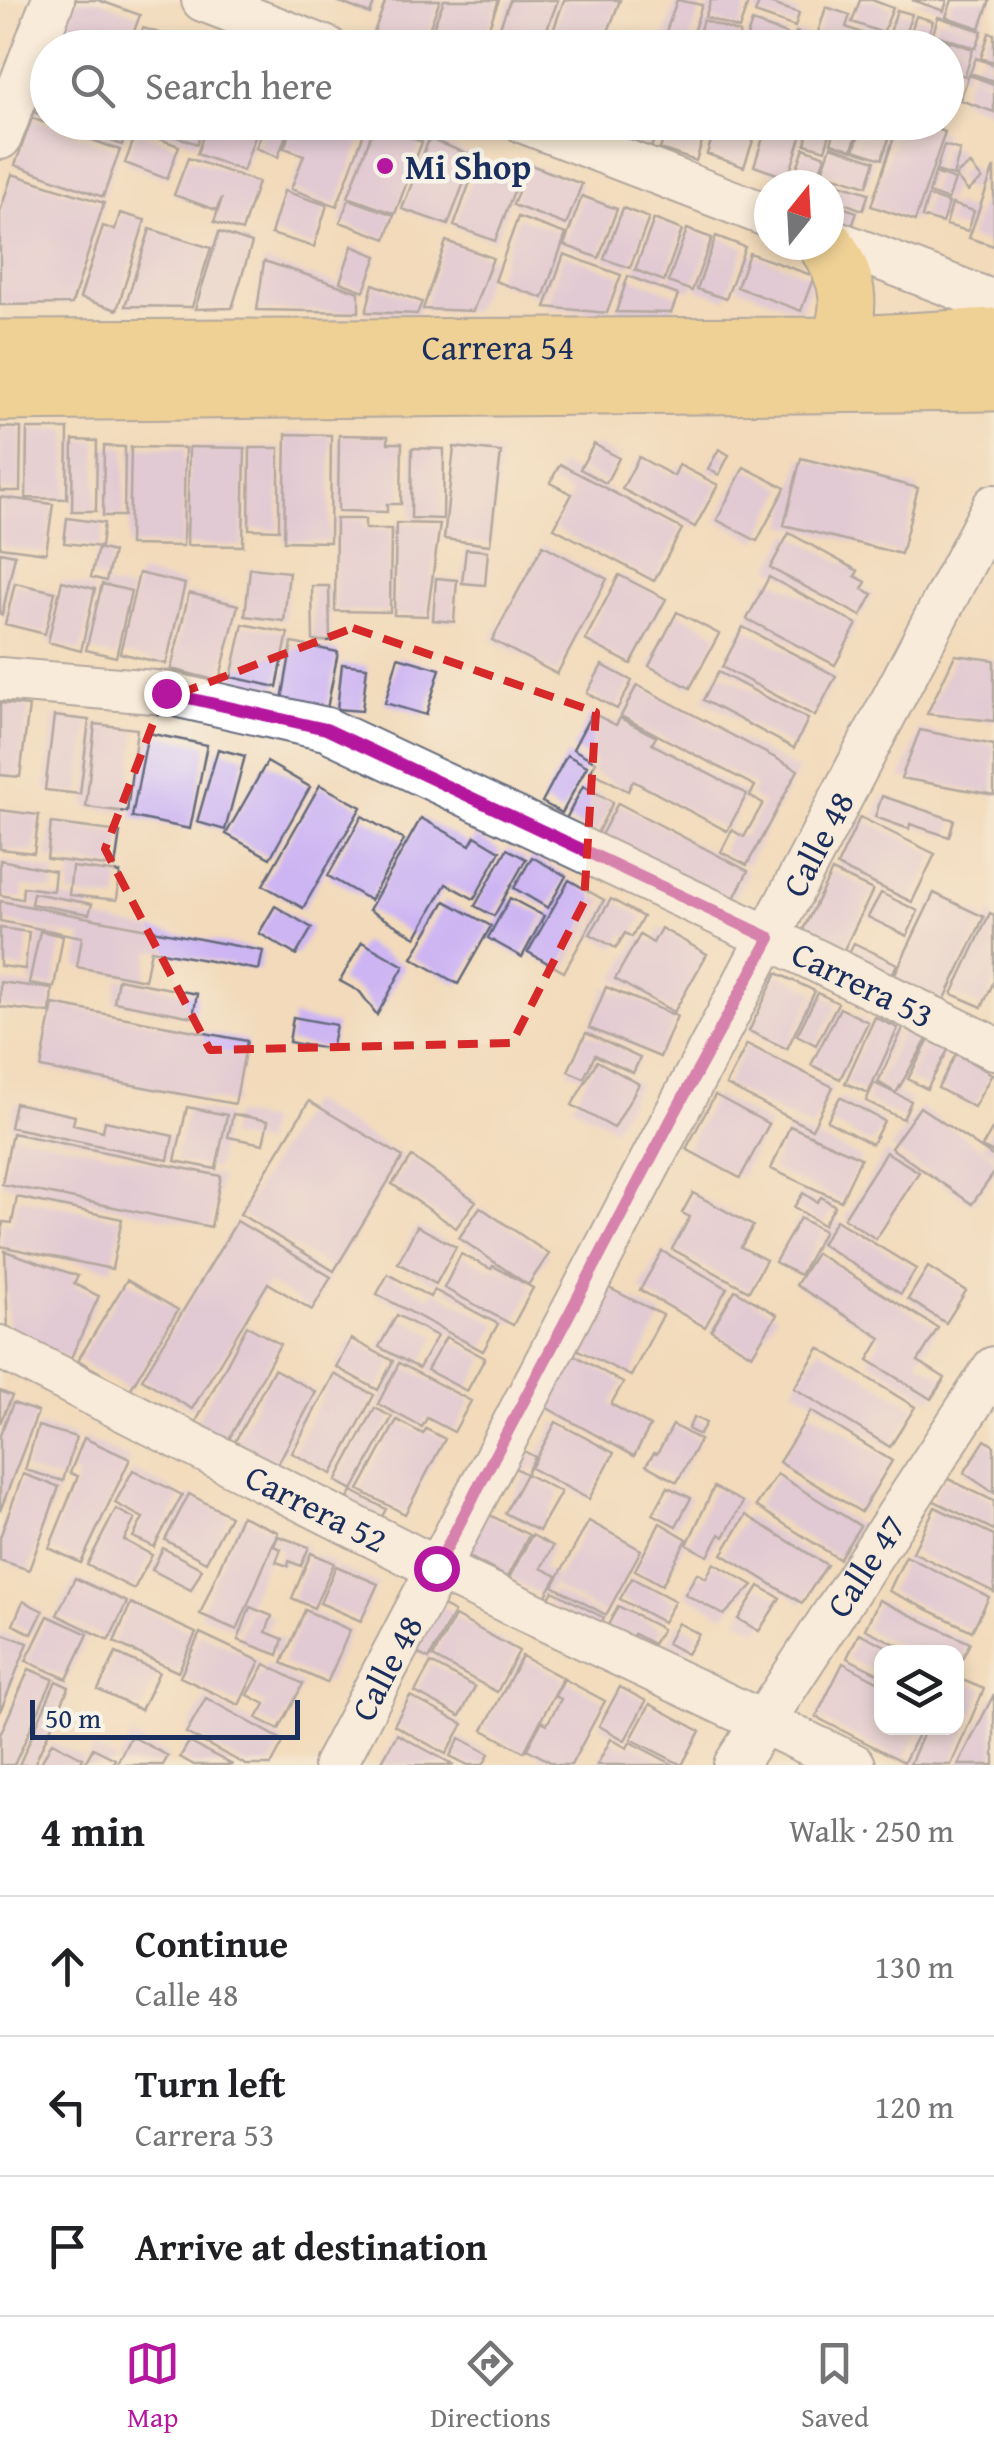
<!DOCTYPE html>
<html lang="en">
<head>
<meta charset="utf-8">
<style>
  body { margin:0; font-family:"Gentium Book Plus",serif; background:#f2f2f2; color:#202124 }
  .controls { position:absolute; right:30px; bottom:30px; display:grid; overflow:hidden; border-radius:20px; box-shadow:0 5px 15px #0003 }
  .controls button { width:90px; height:90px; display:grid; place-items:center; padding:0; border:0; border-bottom:2px solid #e0e0e0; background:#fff; color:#202124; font:50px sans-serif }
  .compass { position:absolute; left:754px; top:170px; width:90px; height:90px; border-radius:50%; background:#fff; box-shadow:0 5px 15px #0003; rotate:18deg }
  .scale { position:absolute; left:30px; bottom:25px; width:270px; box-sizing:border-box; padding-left:10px; border:5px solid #1b2f5e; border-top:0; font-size:28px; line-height:35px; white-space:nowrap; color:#1b2f5e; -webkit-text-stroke:8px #f7f3e8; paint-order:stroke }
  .stop { position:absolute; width:30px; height:30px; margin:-22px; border:8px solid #b5179e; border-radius:50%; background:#fff }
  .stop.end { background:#b5179e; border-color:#fff; box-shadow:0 2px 10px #0008 }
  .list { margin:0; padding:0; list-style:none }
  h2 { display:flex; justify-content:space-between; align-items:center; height:130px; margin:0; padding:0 40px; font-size:42px }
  h2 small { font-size:32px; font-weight:400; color:#757577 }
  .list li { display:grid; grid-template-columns:65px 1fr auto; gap:30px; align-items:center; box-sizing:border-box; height:140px; padding:0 40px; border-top:2px solid #e0e0e0 }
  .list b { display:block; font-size:38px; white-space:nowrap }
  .list p { margin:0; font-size:32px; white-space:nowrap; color:#757577 }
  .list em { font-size:32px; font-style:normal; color:#757577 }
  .icon { flex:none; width:55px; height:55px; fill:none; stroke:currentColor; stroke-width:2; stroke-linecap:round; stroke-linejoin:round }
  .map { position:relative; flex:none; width:994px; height:1765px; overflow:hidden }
  .search { position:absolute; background:#fff; box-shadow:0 5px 15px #0003; left:30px; right:30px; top:30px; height:110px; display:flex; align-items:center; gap:25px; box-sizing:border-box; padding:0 35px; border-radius:55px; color:#757577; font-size:38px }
  .sheet { height:550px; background:#fff }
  nav { display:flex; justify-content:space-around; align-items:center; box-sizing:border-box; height:140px; border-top:2px solid #e0e0e0; background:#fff; font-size:28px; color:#757577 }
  nav a { display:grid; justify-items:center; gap:5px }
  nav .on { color:#b5179e }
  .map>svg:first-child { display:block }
</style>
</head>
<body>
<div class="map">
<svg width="994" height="1765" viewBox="0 0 994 1765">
  <rect width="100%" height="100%" fill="#f7f3e8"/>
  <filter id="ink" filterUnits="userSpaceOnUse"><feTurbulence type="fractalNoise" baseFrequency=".01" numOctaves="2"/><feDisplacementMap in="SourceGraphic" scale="20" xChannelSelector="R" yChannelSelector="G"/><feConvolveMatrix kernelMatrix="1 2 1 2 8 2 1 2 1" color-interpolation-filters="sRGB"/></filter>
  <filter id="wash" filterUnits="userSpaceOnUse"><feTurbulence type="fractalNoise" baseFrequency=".0048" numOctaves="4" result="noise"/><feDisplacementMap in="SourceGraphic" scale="40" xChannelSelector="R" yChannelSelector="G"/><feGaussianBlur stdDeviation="2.25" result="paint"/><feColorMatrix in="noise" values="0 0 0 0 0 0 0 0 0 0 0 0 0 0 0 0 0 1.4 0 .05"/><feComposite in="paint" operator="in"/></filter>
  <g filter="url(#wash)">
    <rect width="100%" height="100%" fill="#f2daba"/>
    <g id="blocks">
      <path fill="#cdb5f3" d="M67,0H98L140,15L128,48H65L52,43Z
        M334,0H375L370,14Z
        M386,0H440L422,48L374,32Z
        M444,0H499L481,48H455L429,38Z
        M510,0H558L540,48H492Z
        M564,0H620L602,48H547Z
        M677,0L702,5L688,48L661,46Z
        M711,0H749L739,29L705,17Z
        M760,0L799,13L795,27L755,13Z
        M860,0H872L893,8L883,33L852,22Z
        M912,0H947L944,11Z
        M952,0H990L980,28L946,17Z
        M826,7L850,15L846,27L862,33L857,48H813Z
        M897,10L912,14L903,41L889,36Z
        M916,16L933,21L924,48L907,45Z
        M938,17L982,31L976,48L933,34Z
        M703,20L740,33L735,48H694Z
        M752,22L787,34L783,48H743Z
        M143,28L175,38L172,48H136Z
        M796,32L806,35L802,48H790Z
        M989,33L994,34V62L981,58Z
        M869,35L905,47V48H865Z
        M931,35L973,49L965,76L946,70V48H926Z
        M976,58L994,65V81L970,73Z
        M969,75L994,84V112L960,100Z
        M47,77H48V117L34,112Z
        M32,118L120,150L103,197L15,165Z
        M63,122H130L122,145Z
        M151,122H204L197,144L149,127Z
        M208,122H260L243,171L197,154Z
        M266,122H291L278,157L256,148Z
        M294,122H368L337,206L291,189L304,155L284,148Z
        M581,122H622L618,136Z
        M630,122L658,128L650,151L623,142Z
        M669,122H708L696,161L660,149Z
        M717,122L758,126L744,167L707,154Z
        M768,122H806L788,178L754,166Z
        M811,122L833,124L825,150L805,144Z
        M838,122H860L852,150L831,143Z
        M863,122L894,124L882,159L854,150Z
        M899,122H916L945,132L915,221L871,206Z
        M375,124L422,142L395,214L348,197Z
        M137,131L179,146L167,179L125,163Z
        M429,139L474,156L448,225L402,209Z
        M944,145L960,150L953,176L936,171Z
        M831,146L875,161L867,186L822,172Z
        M804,148L825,156L815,185L793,179Z
        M188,158L258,182L242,231L214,222L222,198L216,210L174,195Z
        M478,160L520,175L495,241L454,226Z
        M528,164L582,184L566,225L513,205Z
        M970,164L982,179L968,191L955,176Z
        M994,167V246L969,238Z
        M935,173L955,180L948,200L929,193Z
        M12,174L104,203L72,304L0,305V212Z
        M823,177L837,181L830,203L857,212L849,236L829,229V185H820Z
        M840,184L869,193L863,210L835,200Z
        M284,191L327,205L314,247L271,234Z
        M582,196L617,209L599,258L564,245Z
        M928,196L949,203L942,223L922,217Z
        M349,199L394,215L386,239L340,222Z
        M952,204L974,211L968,231L946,225Z
        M623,208L649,218L630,268L604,259Z
        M120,213L145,220L117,310L80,298L103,226L115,230Z
        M518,217L566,234L543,298L495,281Z
        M654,219L682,230L664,281L635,270Z
        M150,229L211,248L192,307L125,306Z
        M687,229L712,238L692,291L668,282Z
        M219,232L252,243L232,308L195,309Z
        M716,236L745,247L726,299L697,289Z
        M446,241L493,258L473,311L423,309Z
        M352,246L377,256L364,291L340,282Z
        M749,253L814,276L801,311L737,287Z
        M564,254L621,275L607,313L545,307Z
        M264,261L359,292V312L257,310Z
        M628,276L678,295L671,313L616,312Z
        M373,284L422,302L417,314L366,312Z
        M0,427L21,428L20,491H0Z
        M27,429H68L67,499L26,498Z
        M286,434L331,435L330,542L284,541Z
        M339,435L388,436V443H402L401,504H387V512L338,511Z
        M73,440L97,441L96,511H72Z
        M594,444L619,458L606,483L580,469Z
        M104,446L125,447L124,516H103Z
        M131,447L185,448L183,546L129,545Z
        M189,447L245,448L243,546L187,545Z
        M454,447L501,452L490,545L444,539Z
        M250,448H279V530L249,529Z
        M412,448L444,449L443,519L411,518Z
        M719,449L729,455L719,475L708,469Z
        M639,457L674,476L679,465L718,485L695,527L622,489Z
        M801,458L918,488L901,554L784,525Z
        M560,464L682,529L654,581L554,528L572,494L550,483Z
        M744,467L785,488L757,541L717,520Z
        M0,497L53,504L46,553L0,547Z
        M67,518L104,523L101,547L64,543Z
        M336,519H365V529H391L390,612L335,611Z
        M396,523L440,524L427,616L394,615Z
        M789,533L858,571L855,576L866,582L862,589L873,594L861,616L770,568Z
        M543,545L607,579L557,674L492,640Z
        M98,548L113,552L106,581L91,577Z
        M466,549L488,551L485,585L462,583Z
        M0,552L15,555L2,615L0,614Z
        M250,568L289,572L284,621L245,616Z
        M139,573L185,584L166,664L120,653Z
        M619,575L666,599L631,664L585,640Z
        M769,577L857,624L835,665L747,619Z
        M436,578L457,580L454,622L433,620Z
        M62,581L95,589L81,651L48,642Z
        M15,583L55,592L45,634L5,624Z
        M102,584L131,591L116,657L86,650Z
        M312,586H329L330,641H313Z
        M189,593L238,605L219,681L171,669Z
        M677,612L719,634L690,688L649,666Z
        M243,624L288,633L277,687L231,677Z
        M743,627L836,676L815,716L722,667Z
        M292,643L338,652L327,709L282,700Z
        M955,655L994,660V721L927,714Z
        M398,657L440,669L426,715L385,703Z
        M342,664L367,667L362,711L337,709Z
        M602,665L632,681L617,709L587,693Z
        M718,672L808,719L794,748L703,700Z
        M637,685L798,770L747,865L721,852L732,830L744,837L763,803L750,796L755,786L621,716Z
        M0,703L29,706L20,777L0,775Z
        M592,713L616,725L620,718L656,737L652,744L747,794L727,831L633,781L628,791L591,771L596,762L573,749Z
        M54,716L89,720L80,794L45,790Z
        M95,724L137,729L127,812L86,807Z
        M920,730L994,745V795L901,778Z
        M148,733L207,745L190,829L132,817Z
        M218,749L245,756L225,830L197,822Z
        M567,755L587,766L562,813L542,802Z
        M267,762L310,787L270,858L226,834Z
        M320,785L361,807L303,908L263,885Z
        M583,786L613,802L596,835L566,819Z
        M882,796L954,820L949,837L910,824L909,829L875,817Z
        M618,803L748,871L731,904L601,835Z
        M0,810L39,815L34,853L0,849Z
        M362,816L404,840L370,900L328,876Z
        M860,817L935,854L912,902L837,866Z
        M421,818L470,845L475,836L500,851L474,899L446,884L416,937L369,910Z
        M51,823L120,832L115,867L47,859Z
        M507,849L526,859L494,916L475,906Z
        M532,857L566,876L548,908L514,888Z
        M0,860L55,871L53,891L23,887L22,899L0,895Z
        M72,867L120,873L117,900L69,895Z
        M832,871L873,890L838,962L797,942Z
        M569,880L604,900L564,972L528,952Z
        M33,893L92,904L89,914L31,904Z
        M881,893L918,911L907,936L868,917Z
        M934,893L984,917L940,1009L890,984Z
        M510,898L544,916L522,957L488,938Z
        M611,899L643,917L632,937L625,933L616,948L590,934Z
        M0,901L263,951L259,970L151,950L145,980L77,967L82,937L0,921Z
        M445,901L491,926L458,984L412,958Z
        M275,906L312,928L296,955L259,933Z
        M990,913L994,915V981L982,1007L952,994Z
        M0,928L29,932L25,969L0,966Z
        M661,928L707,954L674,1012L615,979L640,935L653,943Z
        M40,931L63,936L54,987L29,983Z
        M362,942L404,966L377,1015L360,992L340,981Z
        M854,943L897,964L885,989L842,969Z
        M777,973L815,991L787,1049L749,1031Z
        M118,979L197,994L193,1017L114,1002Z
        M0,982L52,989L50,1013L0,1007Z
        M606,987L677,1016L660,1057L589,1028Z
        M818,993L838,1003L816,1045L797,1035Z
        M53,1004L247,1041L235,1104L41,1068Z
        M840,1008L868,1022L840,1079L811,1065Z
        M293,1017L336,1025L331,1050L289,1042Z
        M875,1017L898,1028L868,1093L845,1083Z
        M904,1026L929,1036L896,1093L878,1082Z
        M586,1033L640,1058L633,1073L595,1055L584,1078L568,1071Z
        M930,1038L949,1048L927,1089L908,1079Z
        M747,1044L833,1087L812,1129L726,1085Z
        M956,1054L992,1074L974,1107L938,1088Z
        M597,1061L639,1084L614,1128L572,1105Z
        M874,1083L911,1101L903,1119L866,1101Z
        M715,1095L769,1124L740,1178L686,1149Z
        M840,1097L884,1121L872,1144L827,1121Z
        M309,1101L403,1157L334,1271L240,1214Z
        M15,1103L75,1116L73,1124L103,1131L105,1121L173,1136L168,1160L10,1127Z
        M187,1107L227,1115L216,1169L175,1161Z
        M920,1107L994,1157V1173L972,1204L891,1148Z
        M233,1114L268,1121L263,1144L228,1137Z
        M790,1126L861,1158L841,1201L771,1169Z
        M994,1126V1153L982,1147Z
        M12,1133L221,1176L211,1227L2,1184Z
        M886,1152L919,1172L876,1239L844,1218Z
        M412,1157L476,1201L456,1228L392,1184Z
        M693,1193L753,1226L741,1247L766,1260L749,1291L672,1249L690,1217L682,1213Z
        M803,1193L817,1202L821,1197L835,1206L823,1225L794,1207Z
        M17,1197L122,1219L112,1269L0,1246L3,1222L12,1223Z
        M480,1207L549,1254L528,1285L459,1238Z
        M800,1218L824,1231L800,1275L775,1262Z
        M836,1220L916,1269L901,1294L821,1244Z
        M237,1221L331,1277L312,1310L268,1283L192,1409L142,1379Z
        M417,1226L456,1247L436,1284L398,1263Z
        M5,1251L78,1276L74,1284L99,1296L70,1360L8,1332Z
        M662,1251L727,1288L705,1327L640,1290Z
        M816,1253L938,1328L918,1361L945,1378L931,1399L868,1360L881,1338L796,1285Z
        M461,1254L491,1269L493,1266L533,1288L513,1325L444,1288Z
        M928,1267L966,1291L946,1323L908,1299Z
        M388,1274L430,1297L434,1290L498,1324L483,1351L377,1294Z
        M127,1280L178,1310L130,1390L78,1360Z
        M605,1286L663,1315L631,1376L574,1348Z
        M735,1290L777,1315L752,1355L711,1330Z
        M397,1315L437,1336L419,1368L379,1347Z
        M247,1326L280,1344L222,1452L189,1435Z
        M446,1337L485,1358L467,1391L427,1370Z
        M351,1339L393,1361L378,1390L336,1367Z
        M819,1348L915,1407L890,1447L794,1388Z
        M569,1352L623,1383L611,1404L650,1426L634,1456L540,1404Z
        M399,1363L471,1401L454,1432L427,1418L422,1427L378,1404Z
        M274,1369L316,1392L273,1473L230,1451Z
        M334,1374L374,1395L332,1474L292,1453Z
        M0,1391L12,1396L0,1423Z
        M13,1403L38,1412L0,1511V1435Z
        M375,1408L392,1417L353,1490L336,1481Z
        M811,1411L892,1461L861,1512L779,1462Z
        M694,1417L706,1423L699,1435L688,1429Z
        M397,1420L423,1434L426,1429L445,1439L405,1514L359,1490Z
        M556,1422L614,1453L589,1499L531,1468Z
        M673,1425L700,1440L677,1482L646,1465L654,1453L657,1454Z
        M38,1426L76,1437L63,1481L25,1470Z
        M84,1438L130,1459L81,1563L49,1548L78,1476L70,1473Z
        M985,1440L994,1446V1493L964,1473Z
        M522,1450L535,1457L526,1474L561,1492L539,1531L505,1513L526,1474L513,1467Z
        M133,1470L182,1495L154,1547L133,1537L143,1518L115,1503Z
        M23,1474L59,1487L29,1570L0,1560V1537Z
        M777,1474L860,1526L839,1559L756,1506Z
        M944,1477L994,1501V1530L932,1500Z
        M668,1487L691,1498L676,1526L653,1514Z
        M714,1487L743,1502L724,1537L720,1534L708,1556L687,1545Z
        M352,1491L386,1509L377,1526L343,1508Z
        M189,1494L230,1516L206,1562L165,1540Z
        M935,1507L994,1535V1592L913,1552Z
        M116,1509L135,1519L124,1540L152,1555L134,1589L87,1565Z
        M486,1513L529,1535L507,1577L464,1554Z
        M746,1515L827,1565L802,1603L722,1554Z
        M241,1516L278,1532L237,1630L200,1614Z
        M589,1521L641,1550L606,1615L553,1586Z
        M660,1523L687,1539L662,1585L635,1570Z
        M532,1535L553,1546L541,1568L557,1576L545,1597L509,1578Z
        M278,1536L309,1547L301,1566L289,1561L288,1566L276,1562L281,1549L274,1546Z
        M163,1548L202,1569L191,1590L152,1570Z
        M311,1553L334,1563L314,1608L292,1598Z
        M906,1556L989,1597L972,1631L889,1591Z
        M714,1563L753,1585L724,1615L685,1594L697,1573L706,1578Z
        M336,1566L378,1584L361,1621L320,1603Z
        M75,1578L127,1602L109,1640L57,1615Z
        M632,1578L675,1601L663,1622L620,1599Z
        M759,1586L780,1598L759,1631L738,1619Z
        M553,1591L604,1618L598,1631L546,1603Z
        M879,1600L970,1643L956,1670V1652H912L865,1629Z
        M23,1601L43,1611L32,1634L13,1625Z
        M435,1602L454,1612L429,1659L409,1649Z
        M131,1603L196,1633L178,1672L114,1642Z
        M618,1606L662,1629L653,1644L634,1634L627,1646L604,1633Z
        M250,1607L272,1616L266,1632L283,1639L278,1655L238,1640Z
        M305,1610L350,1630L327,1683L282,1663Z
        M48,1616L88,1634L67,1679L26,1661Z
        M455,1616L519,1651L497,1692L433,1657Z
        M678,1623L699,1634L687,1654L667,1643Z
        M0,1633L28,1643L0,1712Z
        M200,1633L260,1661L239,1705L180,1677Z
        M859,1633L898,1652H881V1675L847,1658Z
        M116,1653L159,1672L141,1710L98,1690Z
        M522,1656L563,1678L524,1752L483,1730Z
        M431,1663L475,1687L460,1716L415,1692Z
        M843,1663L881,1683V1728H921L904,1762L816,1717Z
        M265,1664L303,1684L279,1729L257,1718L265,1704L248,1695Z
        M29,1669L53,1679L14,1765H0V1735Z
        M564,1679L605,1701L571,1765H556L527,1749L542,1721L547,1724L561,1699L555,1696Z
        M960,1679L984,1689L951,1765L910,1764L926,1728H956V1687Z
        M56,1681L69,1687L34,1765H19Z
        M620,1687L646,1701L625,1740L599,1726Z
        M994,1694V1765H958Z
        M410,1696L463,1724L446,1754L394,1725Z
        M206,1698L284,1741L271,1765H246L186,1733Z
        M650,1704L700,1731L682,1765L631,1739Z
        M397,1734L454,1765H380Z
        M131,1736L168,1756L163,1765H116Z
        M460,1738L489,1754L483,1765H468L450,1756Z
        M611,1739L627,1748L630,1742L674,1765H597Z
        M52,1742L83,1758L80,1765H40Z
        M189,1742L233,1765H194L180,1757Z
        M93,1748L115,1759L112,1765H84Z"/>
    </g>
  </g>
  <g filter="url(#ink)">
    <use href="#blocks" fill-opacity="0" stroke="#666b7e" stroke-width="2.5"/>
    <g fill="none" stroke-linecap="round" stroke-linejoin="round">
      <g stroke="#666b7e" stroke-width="46">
        <g id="minor">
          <path d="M203,0L327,48"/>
          <path d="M524,122L769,216"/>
          <path d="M0,138L53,0"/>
          <path d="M829,239L994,302"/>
          <path id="s1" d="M0,679L166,693L326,729L770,938L994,1048"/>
          <path id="s2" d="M0,1347L436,1568L854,1765"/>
          <path id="s3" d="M335,1765L994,506"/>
          <path id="s4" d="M735,1765L994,1368"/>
        </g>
      </g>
      <g stroke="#666b7e" stroke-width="59">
        <g id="major">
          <path d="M826,245C849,277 854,308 837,345"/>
          <path id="s5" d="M0,348L837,345L994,336"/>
          <path d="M0,393L994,383"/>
        </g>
      </g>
      <use href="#minor" stroke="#fff" stroke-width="42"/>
      <use href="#major" stroke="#ecc569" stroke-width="55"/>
    </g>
  </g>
  <g fill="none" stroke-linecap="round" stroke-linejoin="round" filter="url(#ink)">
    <path stroke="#b5179e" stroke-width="12" d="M166,693L326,729L770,938L671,1120L436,1568"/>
  </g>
  <path d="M0 0H994V1765H0ZM353,628L596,712L584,902L512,1043L210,1050L105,849L162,700Z" fill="#f2daba" fill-opacity=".55" fill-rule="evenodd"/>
  <path fill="none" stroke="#d62828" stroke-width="8" stroke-dasharray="20 12" stroke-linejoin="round" d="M353,628L596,712L584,902L512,1043L210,1050L105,849L162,700Z"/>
  <circle fill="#b5179e" stroke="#f7f3e8" stroke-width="4" cx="385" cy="166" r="10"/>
  <g text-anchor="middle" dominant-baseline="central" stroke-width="9" stroke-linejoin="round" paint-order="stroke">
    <g font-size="35" font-weight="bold" fill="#1b2f5e" stroke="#f7f3e8" text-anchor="start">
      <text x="405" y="166">Mi Shop</text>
    </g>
    <g font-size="35" fill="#1b2f5e" stroke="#f7f3e8">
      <text stroke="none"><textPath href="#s5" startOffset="498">Carrera 54</textPath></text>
      <text stroke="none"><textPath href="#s3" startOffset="1040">Calle 48</textPath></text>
      <text stroke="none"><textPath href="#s1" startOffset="925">Carrera 53</textPath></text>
      <text stroke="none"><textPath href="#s2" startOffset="355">Carrera 52</textPath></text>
      <text stroke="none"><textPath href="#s4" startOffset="238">Calle 47</textPath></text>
      <text stroke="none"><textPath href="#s3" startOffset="110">Calle 48</textPath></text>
    </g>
  </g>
</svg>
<div class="controls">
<button><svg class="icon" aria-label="layers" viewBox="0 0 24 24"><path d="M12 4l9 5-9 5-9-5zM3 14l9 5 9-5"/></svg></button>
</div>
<svg class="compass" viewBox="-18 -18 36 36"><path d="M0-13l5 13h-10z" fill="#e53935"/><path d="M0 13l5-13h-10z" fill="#757577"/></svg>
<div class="scale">50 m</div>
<div class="stop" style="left:436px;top:1568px"></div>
<div class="stop end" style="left:166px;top:693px"></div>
<div class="search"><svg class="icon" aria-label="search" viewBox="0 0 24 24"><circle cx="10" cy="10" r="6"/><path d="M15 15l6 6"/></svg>Search here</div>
</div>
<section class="sheet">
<h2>4 min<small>Walk · 250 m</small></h2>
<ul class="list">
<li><svg class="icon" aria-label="ahead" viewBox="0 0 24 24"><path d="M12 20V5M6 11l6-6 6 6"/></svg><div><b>Continue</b><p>Calle 48</p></div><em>130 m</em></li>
<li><svg class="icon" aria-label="left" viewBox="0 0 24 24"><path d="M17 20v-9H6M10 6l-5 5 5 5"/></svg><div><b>Turn left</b><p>Carrera 53</p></div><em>120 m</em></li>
<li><svg class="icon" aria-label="arrive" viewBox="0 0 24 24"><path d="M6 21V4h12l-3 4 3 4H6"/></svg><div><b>Arrive at destination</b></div></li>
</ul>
</section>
<nav>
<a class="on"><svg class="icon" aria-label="map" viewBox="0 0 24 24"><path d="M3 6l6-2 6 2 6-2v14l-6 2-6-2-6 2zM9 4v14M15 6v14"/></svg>Map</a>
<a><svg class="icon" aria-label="directions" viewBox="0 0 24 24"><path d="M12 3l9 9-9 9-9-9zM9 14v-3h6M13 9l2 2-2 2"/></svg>Directions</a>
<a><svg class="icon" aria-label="saved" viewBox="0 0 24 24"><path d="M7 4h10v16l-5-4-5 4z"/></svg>Saved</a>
</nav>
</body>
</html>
